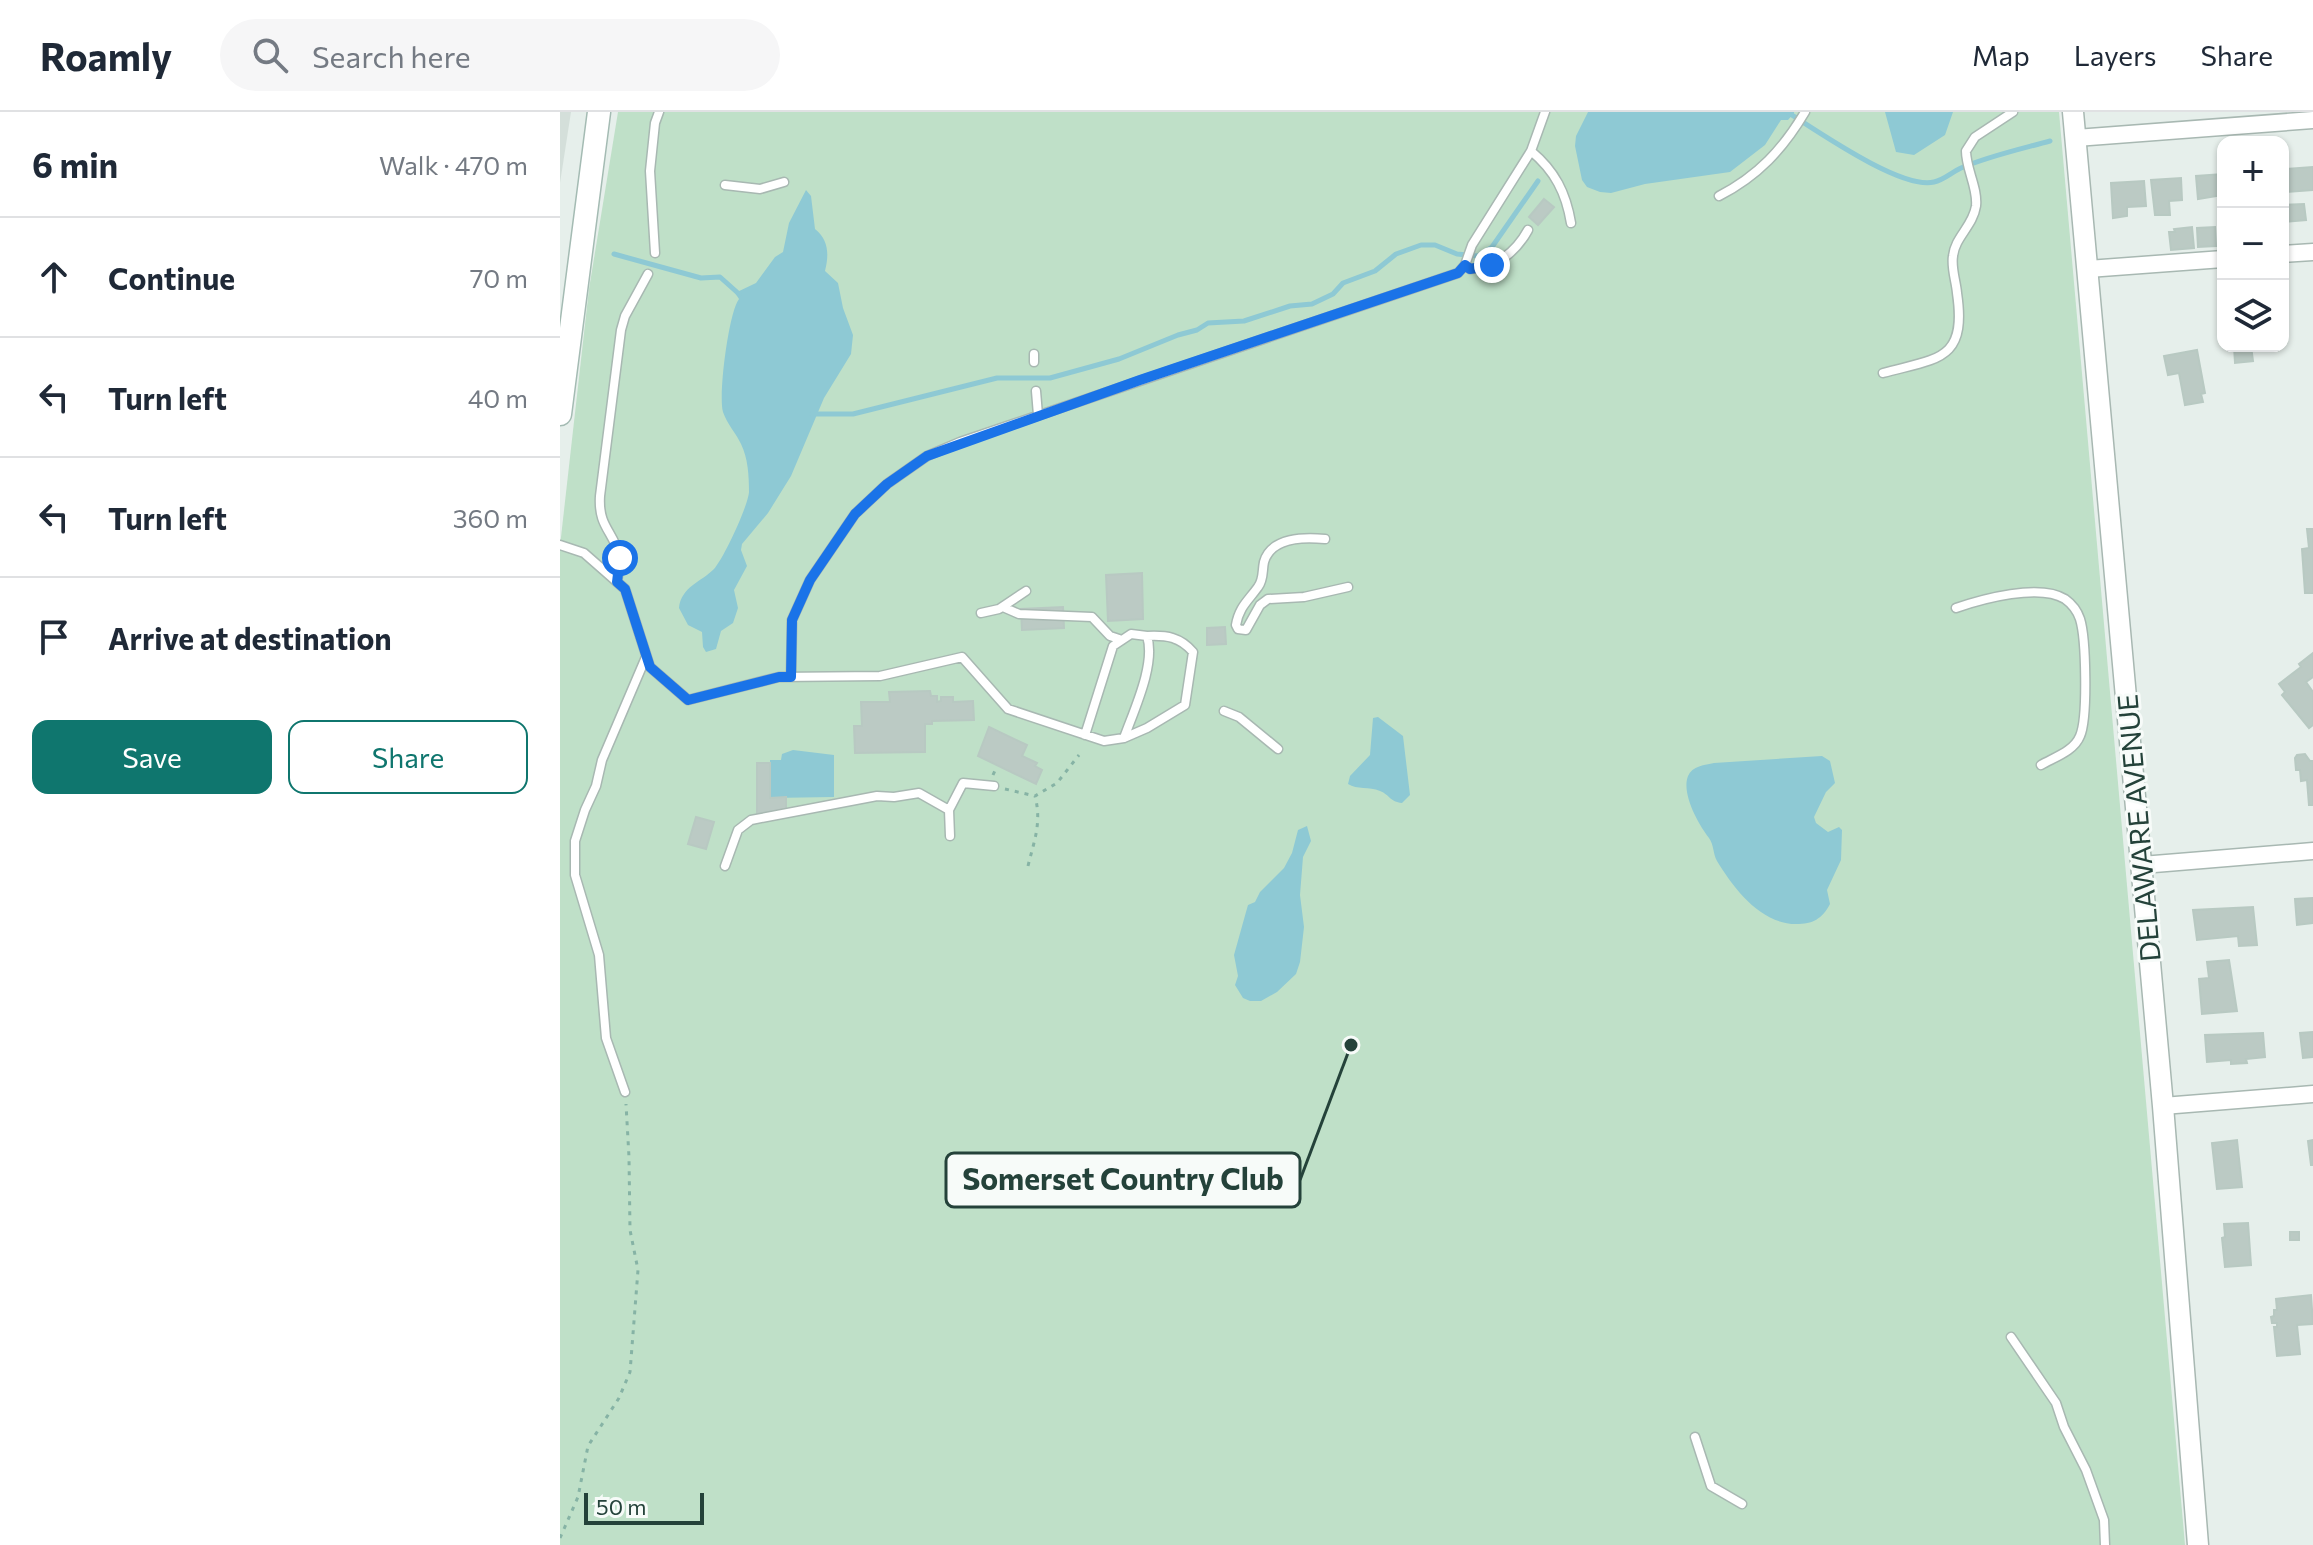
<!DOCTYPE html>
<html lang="en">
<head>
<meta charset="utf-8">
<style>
  body { margin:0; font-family:Commissioner,sans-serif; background:#f6f6f7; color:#1f2937 }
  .controls { position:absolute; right:24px; top:24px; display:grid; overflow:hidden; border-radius:16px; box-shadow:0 2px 6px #0004 }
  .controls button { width:72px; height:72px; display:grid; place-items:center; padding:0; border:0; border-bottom:2px solid #e0e1e3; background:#fff; color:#1f2937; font:40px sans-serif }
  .scale { position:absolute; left:24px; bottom:20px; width:120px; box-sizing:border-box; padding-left:8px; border:4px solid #24423a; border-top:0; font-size:22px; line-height:28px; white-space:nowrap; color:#24423a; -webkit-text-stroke:6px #f7fbf9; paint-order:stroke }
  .stop { position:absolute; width:24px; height:24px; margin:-18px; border:6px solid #1a73e8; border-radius:50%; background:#fff }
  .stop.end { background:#1a73e8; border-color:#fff; box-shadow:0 2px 8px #0008 }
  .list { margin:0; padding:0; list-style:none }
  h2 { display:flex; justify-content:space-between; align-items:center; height:104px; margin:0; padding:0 32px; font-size:34px }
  h2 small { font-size:26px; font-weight:400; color:#747a83 }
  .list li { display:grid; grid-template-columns:52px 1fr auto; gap:24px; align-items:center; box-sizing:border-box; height:120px; padding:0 32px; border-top:2px solid #e0e1e3 }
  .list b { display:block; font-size:30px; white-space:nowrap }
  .list em { font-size:26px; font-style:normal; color:#747a83 }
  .actions { display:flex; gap:16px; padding:24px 32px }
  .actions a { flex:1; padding:18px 0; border:2px solid #0f766e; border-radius:16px; text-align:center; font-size:28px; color:#0f766e }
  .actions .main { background:#0f766e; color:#fff }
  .icon { flex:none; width:44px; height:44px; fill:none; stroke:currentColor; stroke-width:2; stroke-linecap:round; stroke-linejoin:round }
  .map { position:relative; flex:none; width:1753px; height:1433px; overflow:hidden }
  header { display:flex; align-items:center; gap:48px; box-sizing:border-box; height:112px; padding:0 40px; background:#fff; border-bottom:2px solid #e0e1e3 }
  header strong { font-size:38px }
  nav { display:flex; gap:44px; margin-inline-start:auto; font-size:28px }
  .search { width:560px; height:72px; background:#f6f6f7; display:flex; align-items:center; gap:20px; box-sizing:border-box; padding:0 28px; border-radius:44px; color:#747a83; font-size:30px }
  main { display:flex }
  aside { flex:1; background:#fff }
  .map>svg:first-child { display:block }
</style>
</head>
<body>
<header>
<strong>Roamly</strong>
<div class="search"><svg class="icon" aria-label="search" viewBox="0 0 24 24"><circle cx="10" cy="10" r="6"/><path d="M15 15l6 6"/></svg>Search here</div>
<nav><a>Map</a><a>Layers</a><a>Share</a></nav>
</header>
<main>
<aside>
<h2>6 min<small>Walk · 470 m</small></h2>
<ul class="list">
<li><svg class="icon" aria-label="ahead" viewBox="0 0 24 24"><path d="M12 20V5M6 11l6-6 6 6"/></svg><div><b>Continue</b></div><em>70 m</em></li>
<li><svg class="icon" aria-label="left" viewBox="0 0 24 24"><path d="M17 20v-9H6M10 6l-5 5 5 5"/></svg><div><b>Turn left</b></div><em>40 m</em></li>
<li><svg class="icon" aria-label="left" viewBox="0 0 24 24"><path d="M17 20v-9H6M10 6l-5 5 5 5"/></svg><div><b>Turn left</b></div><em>360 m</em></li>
<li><svg class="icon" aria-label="arrive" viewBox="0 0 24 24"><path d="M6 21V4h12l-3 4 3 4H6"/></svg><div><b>Arrive at destination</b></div></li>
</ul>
<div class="actions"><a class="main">Save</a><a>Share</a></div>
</aside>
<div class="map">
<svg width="1753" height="1433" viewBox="0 0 1753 1433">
  <rect width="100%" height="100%" fill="#e6efeb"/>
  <path fill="#d4dfda" d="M0,0H11L0,71Z"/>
  <path fill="#bfe0c8" d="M58,0H1499L1625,1433H0V434L29,177Z"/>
  <path fill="#8ec9d4" d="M1028,0H1234V1L1228,8H1221L1205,33L1170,60L1085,72L1051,81L1040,80L1027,75L1022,68L1015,34L1016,24Z
    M1325,0H1393L1385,23L1354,43L1336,40Z
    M246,78L251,84L255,117C269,128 269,143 265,159L278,171L283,196L293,223L291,242L264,286L231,364L208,401L182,432L181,438L187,454L174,478L178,496L173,511L161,519L156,537L146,540L143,535L142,520L128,513L119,496C121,475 141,470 154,457C164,446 188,394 189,380C189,364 188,346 181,332C176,321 167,312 163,300C158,283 169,199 179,187L175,181L196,171L215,145L223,140L229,111Z
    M818,605L843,624L850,683L842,691C830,690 830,683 820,679C809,674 797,678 788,672L790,664L810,643L813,606Z
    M233,638L274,643V685L210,686V648H221L222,642Z
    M1262,644L1270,649L1275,671L1266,680L1254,705L1256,711L1268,720L1279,715L1282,718L1281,748L1267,778L1270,792C1262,807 1253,812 1236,812C1201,812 1174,777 1157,749C1153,742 1154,733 1149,726C1139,713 1121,682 1128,664C1132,654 1145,653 1154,651Z
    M747,714L751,729L743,745L740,783L744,815L740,850L736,862L717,880L701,889H690L683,886L675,873L678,864L674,843L686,800L688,793L695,790L700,780L724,756L732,741L738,718Z"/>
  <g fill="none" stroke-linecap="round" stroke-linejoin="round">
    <path stroke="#8ec9d4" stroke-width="5" d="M1227,0C1256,18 1341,78 1374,70C1384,68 1392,60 1401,56C1429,44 1461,37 1490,29
      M54,142L141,166L160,165L179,182
      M252,302H293L437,266H490L559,247L618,223L637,218L648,211L684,209L730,194L752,192L773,182L783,171L815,159L836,142L861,133H875L897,142L918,144L932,135L978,69"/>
  </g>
  <path fill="#bbcac4" stroke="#b8c9c2" stroke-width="2" d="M1753,55V78L1727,80L1726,57Z
    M1663,62V83L1638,87L1636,64Z
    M1621,66L1622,88L1609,89L1610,103H1595L1591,68Z
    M1584,69L1586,94L1567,95V104L1553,106L1551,71Z
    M984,87L994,95L978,113L969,105Z
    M1744,92L1746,108L1724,110L1723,93Z
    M1632,115L1634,136L1611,138L1609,120H1615L1614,117Z
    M1655,115L1656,134L1638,135L1637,116Z
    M1674,234H1691L1693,249L1675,251Z
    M1637,238L1645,281L1641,282L1643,290L1625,293L1619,261L1608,263L1604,244Z
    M1747,417H1753V481H1745L1742,437L1749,436Z
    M582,461L583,507L548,509L546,463Z
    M503,495L504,516L462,518L461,497Z
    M665,515L666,532L647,533V516Z
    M1753,541V565L1746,570L1753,580V613L1749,616L1722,583L1725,580L1719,572L1741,555L1739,552Z
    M370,579L371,584H377V590L381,589V585H393V590L413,589L414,608L372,609V612H365V640L295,641L294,614H302L301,590H330L329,580Z
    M429,615L467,633L462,644L477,651L475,654L482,658L476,672L418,644Z
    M1745,642L1750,649H1753V693H1749L1747,668L1741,669L1740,658H1736L1735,646L1737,643Z
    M197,651H210V686L226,685V701H197Z
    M136,705L154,710L146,737L128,732Z
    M1753,786V811L1737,813L1735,787Z
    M1693,795L1697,833L1679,834L1678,824L1637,828L1633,798Z
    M1669,848L1677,899L1642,902L1639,867L1649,866L1647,850Z
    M1753,920V945L1743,946L1740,921Z
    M1703,921L1705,945L1686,947L1687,951L1671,952V948L1647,950L1645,923Z
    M1677,1028L1682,1075L1657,1077L1652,1031Z
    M1753,1028V1053H1751L1748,1029Z
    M1688,1111L1691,1153L1665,1155L1662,1126L1665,1125L1664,1112Z
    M1730,1120H1739V1128H1730Z
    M1751,1183L1753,1212L1737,1213L1740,1242L1717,1244L1714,1215H1717V1211H1712L1711,1205L1714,1204V1198H1717L1716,1187Z"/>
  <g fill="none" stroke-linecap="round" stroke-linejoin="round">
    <g stroke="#a8b8b2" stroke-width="11">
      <path id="service" d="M971,39C995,59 1006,81 1011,111
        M165,73L200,77L224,70
        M1159,84C1198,64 1223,37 1245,0
        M95,141L90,59L95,11L99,0
        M905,153L910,157C936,156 956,140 968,118
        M474,242V250
        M1323,261C1378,246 1407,249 1397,181C1396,169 1391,156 1393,144C1395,125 1413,114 1416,94C1418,76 1406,57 1406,39L1415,25L1453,0
        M476,279L478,303
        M765,427C745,425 711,425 704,450C702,459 704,467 698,475C688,489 679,495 676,513L678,517L686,518L700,493L708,487L744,485L788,475
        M0,433L24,441L65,477L90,555L128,588L219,565L320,564L402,545L448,597L544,629L564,626L587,616L625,593L633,540C620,525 607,523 587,524
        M57,470C58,462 61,452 59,444C54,419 38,416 40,384L61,218L65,204L88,162
        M443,495L459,502L532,505L550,524L562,528
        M1396,496C1422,487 1480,471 1505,487C1512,492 1517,498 1520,507C1526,526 1528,606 1520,624C1514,639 1495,645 1481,653
        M421,501L439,497L466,479
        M231,565L232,508L250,468L295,402L327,372L367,344L400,330L898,161L905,153L912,133L971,39L985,0
        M664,599L679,605L718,637
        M525,623L553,534L571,522L587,524C596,552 574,598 564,626
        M389,698L403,671L434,674
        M165,754L178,718L191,708L317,684L334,685L359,681L389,698L390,724
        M65,980L46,926L39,843L15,763V729L25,698L36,674L42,648L86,545
        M1451,1225L1496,1291L1504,1315L1526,1358L1544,1408L1545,1433
        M1135,1325L1151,1374L1182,1392"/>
    </g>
    <g stroke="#a8b8b2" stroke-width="19">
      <path id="minor" d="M1516,26L1753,8
        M1723,142L1753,140
        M1528,157L1663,147
        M1582,753L1753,739
        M1603,994L1753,982"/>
    </g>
    <g stroke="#a8b8b2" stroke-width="23">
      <path id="tertiary" d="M1513,0L1603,994L1638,1433"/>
    </g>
    <g stroke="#a4bbb3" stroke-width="25">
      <path id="secondary" d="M0,302L39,0"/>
    </g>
    <path stroke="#86b3a5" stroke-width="3" stroke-dasharray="4 6" stroke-linecap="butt" d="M433,663L437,654
      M445,677L475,684L497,671L519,643
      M468,754C474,729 482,711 475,684
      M0,1426L18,1385L28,1334L59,1286L70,1260L78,1158L70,1118L69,1045L66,992"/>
    <use href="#service" stroke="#fff" stroke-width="8"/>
    <use href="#minor" stroke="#fff" stroke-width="16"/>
    <use href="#tertiary" stroke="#fff" stroke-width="20"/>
    <use href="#secondary" stroke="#fff" stroke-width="22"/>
  </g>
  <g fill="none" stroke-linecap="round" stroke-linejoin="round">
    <path stroke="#1a73e8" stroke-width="10" d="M60,446L57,470L65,477L90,555L128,588L219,565H231L232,508L250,468L295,402L327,372L367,344L580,268L898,161L905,153L910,157L932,153"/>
  </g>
  <g text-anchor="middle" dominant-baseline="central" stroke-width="6" stroke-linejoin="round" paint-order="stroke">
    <g font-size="28" fill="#24423a" stroke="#f7fbf9">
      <text transform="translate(1578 716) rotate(-95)">DELAWARE AVENUE</text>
    </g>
  </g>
  <path fill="none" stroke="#24423a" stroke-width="3" d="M791 933L740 1068"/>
  <circle fill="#24423a" stroke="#f7fbf9" stroke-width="3" cx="791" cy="933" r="8"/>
  <rect fill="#f7fbf9" stroke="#24423a" stroke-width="3" x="386" y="1041" width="354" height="54" rx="8"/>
  <g font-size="30" text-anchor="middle" font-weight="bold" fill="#24423a">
    <text x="563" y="1078">Somerset Country Club</text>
  </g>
</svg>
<div class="controls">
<button>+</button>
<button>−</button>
<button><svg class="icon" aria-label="layers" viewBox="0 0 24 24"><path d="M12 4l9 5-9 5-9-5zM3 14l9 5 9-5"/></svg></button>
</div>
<div class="scale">50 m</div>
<div class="stop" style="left:60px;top:446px"></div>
<div class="stop end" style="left:932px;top:153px"></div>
</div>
</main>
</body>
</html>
